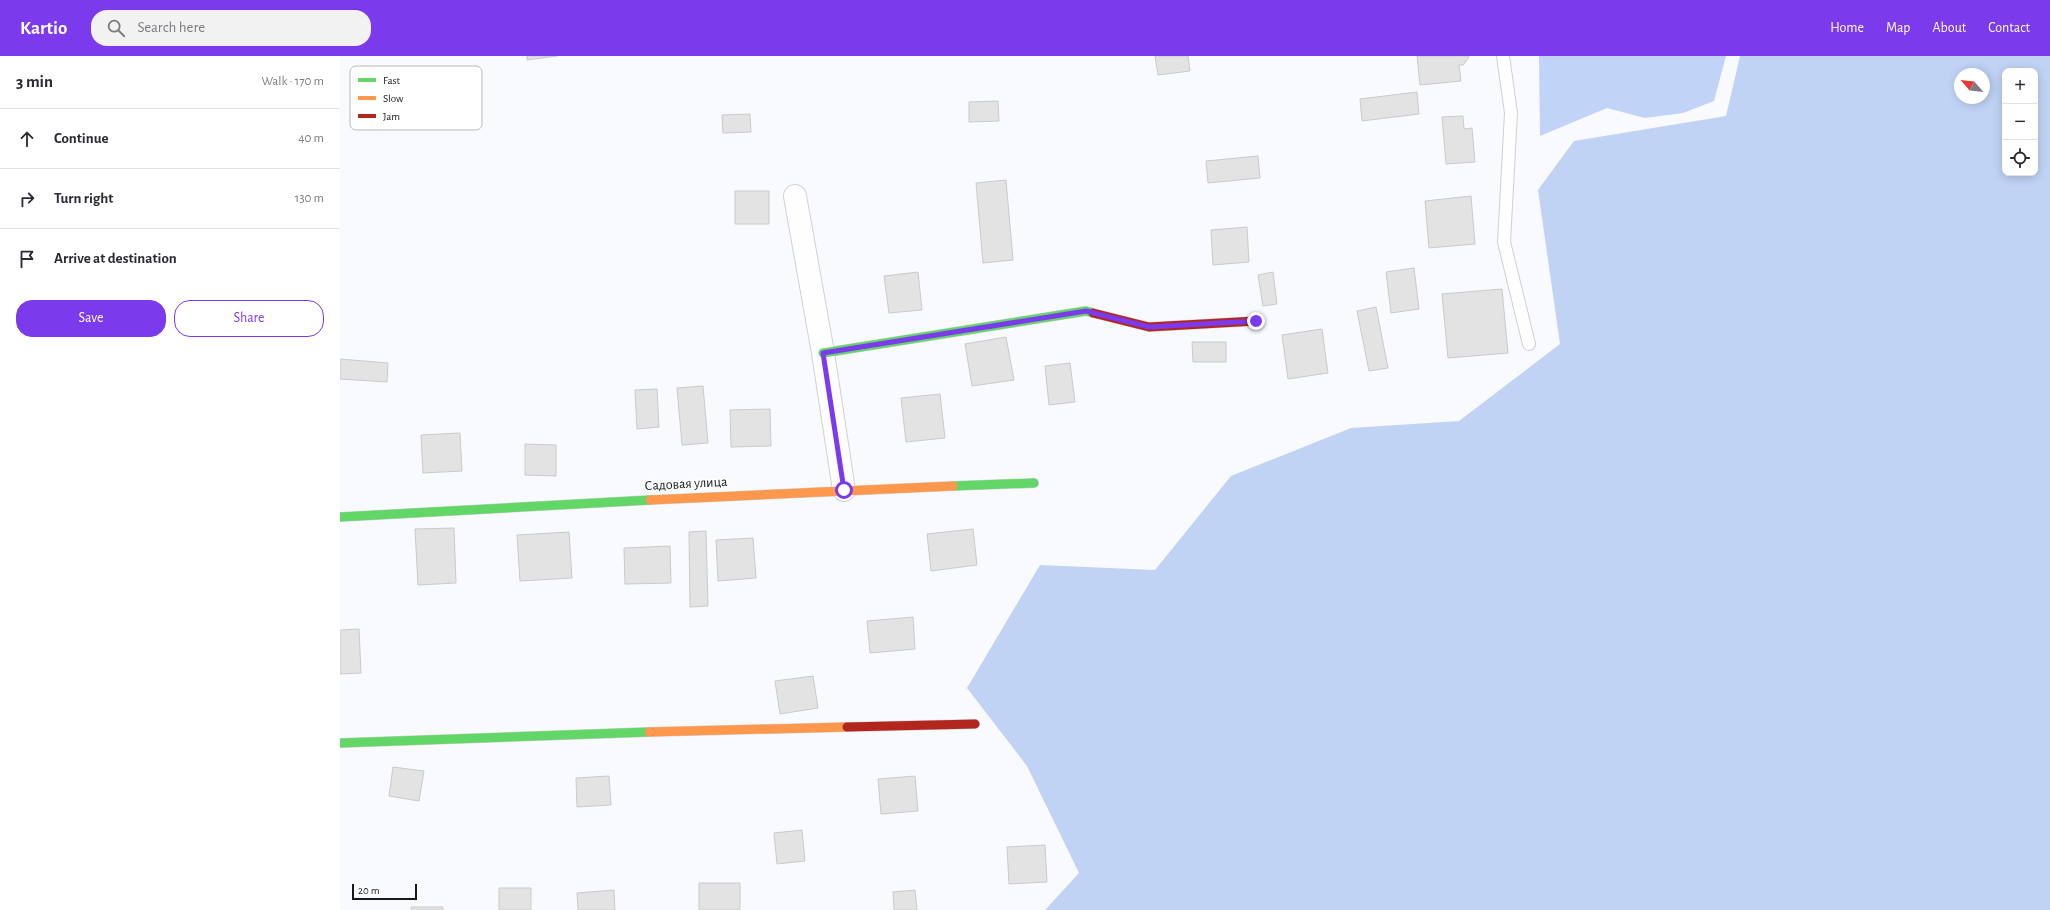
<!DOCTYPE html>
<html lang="en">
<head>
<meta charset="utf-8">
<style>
  body { margin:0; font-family:"Alegreya Sans",sans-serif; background:#f2f2f3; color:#2b2b33 }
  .controls { position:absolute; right:12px; top:12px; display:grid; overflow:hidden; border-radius:8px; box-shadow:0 2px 10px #0003 }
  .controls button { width:36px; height:36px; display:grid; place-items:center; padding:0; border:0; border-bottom:1px solid #e1e1e2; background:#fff; color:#2b2b33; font:20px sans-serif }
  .compass { position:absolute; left:1614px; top:12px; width:36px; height:36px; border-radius:50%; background:#fff; box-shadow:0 2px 10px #0003; rotate:298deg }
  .scale { position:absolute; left:12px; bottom:10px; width:65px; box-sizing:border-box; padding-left:4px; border:2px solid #16181a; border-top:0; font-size:11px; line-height:14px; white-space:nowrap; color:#16181a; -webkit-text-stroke:3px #fff; paint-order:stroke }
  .stop { position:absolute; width:12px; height:12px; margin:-9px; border:3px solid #7c3aed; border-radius:50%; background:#fff }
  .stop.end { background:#7c3aed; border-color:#fff; box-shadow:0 1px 4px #0008 }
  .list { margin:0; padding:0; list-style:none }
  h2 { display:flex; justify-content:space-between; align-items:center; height:52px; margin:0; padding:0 16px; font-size:17px }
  h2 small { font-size:13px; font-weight:400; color:#7c7c81 }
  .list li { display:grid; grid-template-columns:26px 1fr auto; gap:12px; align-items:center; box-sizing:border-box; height:60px; padding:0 16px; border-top:1px solid #e1e1e2 }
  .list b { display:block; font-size:15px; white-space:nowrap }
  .list em { font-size:13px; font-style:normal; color:#7c7c81 }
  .actions { display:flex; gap:8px; padding:12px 16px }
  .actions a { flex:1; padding:9px 0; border:1px solid #7c3aed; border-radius:16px; text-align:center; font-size:14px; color:#7c3aed }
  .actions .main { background:#7c3aed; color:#fff }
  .icon { flex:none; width:22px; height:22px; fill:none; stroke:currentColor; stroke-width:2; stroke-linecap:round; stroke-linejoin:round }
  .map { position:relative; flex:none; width:1710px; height:854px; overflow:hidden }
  header { display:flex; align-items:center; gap:24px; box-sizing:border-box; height:56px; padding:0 20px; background:#7c3aed; color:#fff }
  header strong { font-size:19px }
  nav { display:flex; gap:22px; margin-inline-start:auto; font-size:14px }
  .search { width:280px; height:36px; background:#f2f2f3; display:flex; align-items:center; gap:10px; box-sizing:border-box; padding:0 14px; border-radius:16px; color:#7c7c81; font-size:15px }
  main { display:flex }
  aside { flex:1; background:#fff }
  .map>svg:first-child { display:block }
</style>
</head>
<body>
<header>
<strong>Kartio</strong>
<div class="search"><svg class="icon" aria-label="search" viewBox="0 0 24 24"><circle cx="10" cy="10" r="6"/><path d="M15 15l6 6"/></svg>Search here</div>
<nav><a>Home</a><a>Map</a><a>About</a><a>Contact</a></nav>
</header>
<main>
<aside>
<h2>3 min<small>Walk · 170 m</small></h2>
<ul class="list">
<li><svg class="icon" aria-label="ahead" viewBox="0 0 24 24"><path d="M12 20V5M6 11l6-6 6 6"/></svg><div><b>Continue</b></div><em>40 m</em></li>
<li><svg class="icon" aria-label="right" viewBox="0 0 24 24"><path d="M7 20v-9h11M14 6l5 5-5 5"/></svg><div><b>Turn right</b></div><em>130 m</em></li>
<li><svg class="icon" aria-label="arrive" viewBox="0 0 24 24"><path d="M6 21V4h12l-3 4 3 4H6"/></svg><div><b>Arrive at destination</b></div></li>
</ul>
<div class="actions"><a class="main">Save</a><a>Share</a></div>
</aside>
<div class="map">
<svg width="1710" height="854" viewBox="0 0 1710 854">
  <rect width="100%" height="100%" fill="#f8fafd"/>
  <path fill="#c0d3f5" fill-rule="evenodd" d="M1400,0H1710V854H705L739,817L687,710L627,632L700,509L815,514L891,420L1011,372L1119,365L1220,288L1198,134L1234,85L1386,60ZM1665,15H1695V117H1665ZM1620,18H1644V42H1620Z"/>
  <path fill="#c1d4f7" d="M1199,0H1386L1374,45L1343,57L1305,62L1267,52L1200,80Z"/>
  <path fill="#e3e3e3" stroke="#cbcaca" d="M187,0H217L187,4Z
    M815,0H848L850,15L818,19Z
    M1077,0H1129V1L1123,9H1119L1121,25L1080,29Z
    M1077,36L1079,58L1022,65L1020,43Z
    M658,45L659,65L629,66V46Z
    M410,58L411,76L383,77L382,59Z
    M1123,60L1124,73L1132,72L1135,106L1106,108L1102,61Z
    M918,100L920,122L868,127L866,105Z
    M666,124L673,204L643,207L636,127Z
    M395,135H429V168H395Z
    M1131,140L1135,188L1089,192L1085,145Z
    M907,171L909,206L873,209L871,174Z
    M1074,212L1079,253L1051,257L1046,216Z
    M578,216L582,254L549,257L544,220Z
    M933,216L937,248L923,250L918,219Z
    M1162,233L1168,297L1108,302L1102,238Z
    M1036,251L1048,312L1029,315L1017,255Z
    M982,273L988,317L948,323L942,279Z
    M666,281L674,324L632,330L625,288Z
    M852,286H886V306H853Z
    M0,303L48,307L47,326L0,323Z
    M730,307L735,346L709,349L705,310Z
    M363,330L368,387L342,389L337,332Z
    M317,333L319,371L297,373L295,334Z
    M600,338L605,382L566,386L561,342Z
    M430,353L431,390L391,391L390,354Z
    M120,377L122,415L83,417L81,379Z
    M185,388L216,389V420L185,419Z
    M114,472L116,527L78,529L75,473Z
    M633,473L637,509L591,515L587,478Z
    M366,475L368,550L350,551L349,476Z
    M229,476L232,522L180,525L177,479Z
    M413,482L416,522L378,525L376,484Z
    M330,490L331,527L285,528L284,492Z
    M573,561L575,593L530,597L527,565Z
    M19,573L21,617L0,618V574Z
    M473,620L478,652L440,658L435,625Z
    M53,711L84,715L79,745L49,740Z
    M269,720L271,749L237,751L236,722Z
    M575,720L578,755L541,758L538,723Z
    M462,774L465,805L437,808L434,777Z
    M705,789L707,826L669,828L667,791Z
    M359,827H400V854H359Z
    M159,832H191V854H159Z
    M274,834L275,854H238L237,837Z
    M575,834L577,854H554L553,836Z
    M71,851H103V854H71Z"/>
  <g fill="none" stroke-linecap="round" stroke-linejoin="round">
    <g stroke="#cfd0d3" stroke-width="14">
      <path id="lane" d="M1163,0L1171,57L1164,186L1189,288"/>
    </g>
    <g stroke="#cfd0d3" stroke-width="24">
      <path id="street" d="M455,140L483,297L504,434"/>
    </g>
    <g stroke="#cfd0d3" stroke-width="10">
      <path id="fast" d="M483,297L746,255L753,257
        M613,430L694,427
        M0,461L310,444
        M0,687L309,676"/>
    </g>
    <g stroke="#cfd0d3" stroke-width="10">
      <path id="slow" d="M310,444L613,430
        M309,676L507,671"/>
    </g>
    <g stroke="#cfd0d3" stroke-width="10">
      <path id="jam" d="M753,257L809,271L916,265
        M507,671L635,668"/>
    </g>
    <use href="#lane" stroke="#fefeff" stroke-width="12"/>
    <use href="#street" stroke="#fefeff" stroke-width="22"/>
    <use href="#fast" stroke="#63d668" stroke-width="9"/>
    <use href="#slow" stroke="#ff974d" stroke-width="9"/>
    <use href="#jam" stroke="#b3261e" stroke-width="9"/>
  </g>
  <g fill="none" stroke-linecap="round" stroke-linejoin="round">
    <path stroke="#7c3aed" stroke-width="5" d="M504,434L483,297L746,255L809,271L916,265"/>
  </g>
  <g text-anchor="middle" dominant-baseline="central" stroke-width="3" stroke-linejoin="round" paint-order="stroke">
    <g font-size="14" fill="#16181a" stroke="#fff">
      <text transform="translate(346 428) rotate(-3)">Садовая улица</text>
    </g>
  </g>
  <rect x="10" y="10" width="132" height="64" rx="6" fill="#fff" stroke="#b9baba" stroke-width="1"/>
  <rect x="18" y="22" width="18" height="4" fill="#63d668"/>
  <rect x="18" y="40" width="18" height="4" fill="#ff974d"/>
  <rect x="18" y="58" width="18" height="4" fill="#b3261e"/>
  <g font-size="11" fill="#16181a">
    <text x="43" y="28">Fast</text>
    <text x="43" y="46">Slow</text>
    <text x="43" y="64">Jam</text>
  </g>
</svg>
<div class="controls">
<button>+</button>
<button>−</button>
<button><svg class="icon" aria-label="locate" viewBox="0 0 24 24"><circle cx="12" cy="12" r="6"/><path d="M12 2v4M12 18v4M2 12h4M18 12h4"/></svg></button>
</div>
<svg class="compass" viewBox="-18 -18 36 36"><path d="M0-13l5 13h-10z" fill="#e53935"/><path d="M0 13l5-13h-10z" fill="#7c7c81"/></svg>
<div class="scale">20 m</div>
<div class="stop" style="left:504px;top:434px"></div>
<div class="stop end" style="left:916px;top:265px"></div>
</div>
</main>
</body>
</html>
